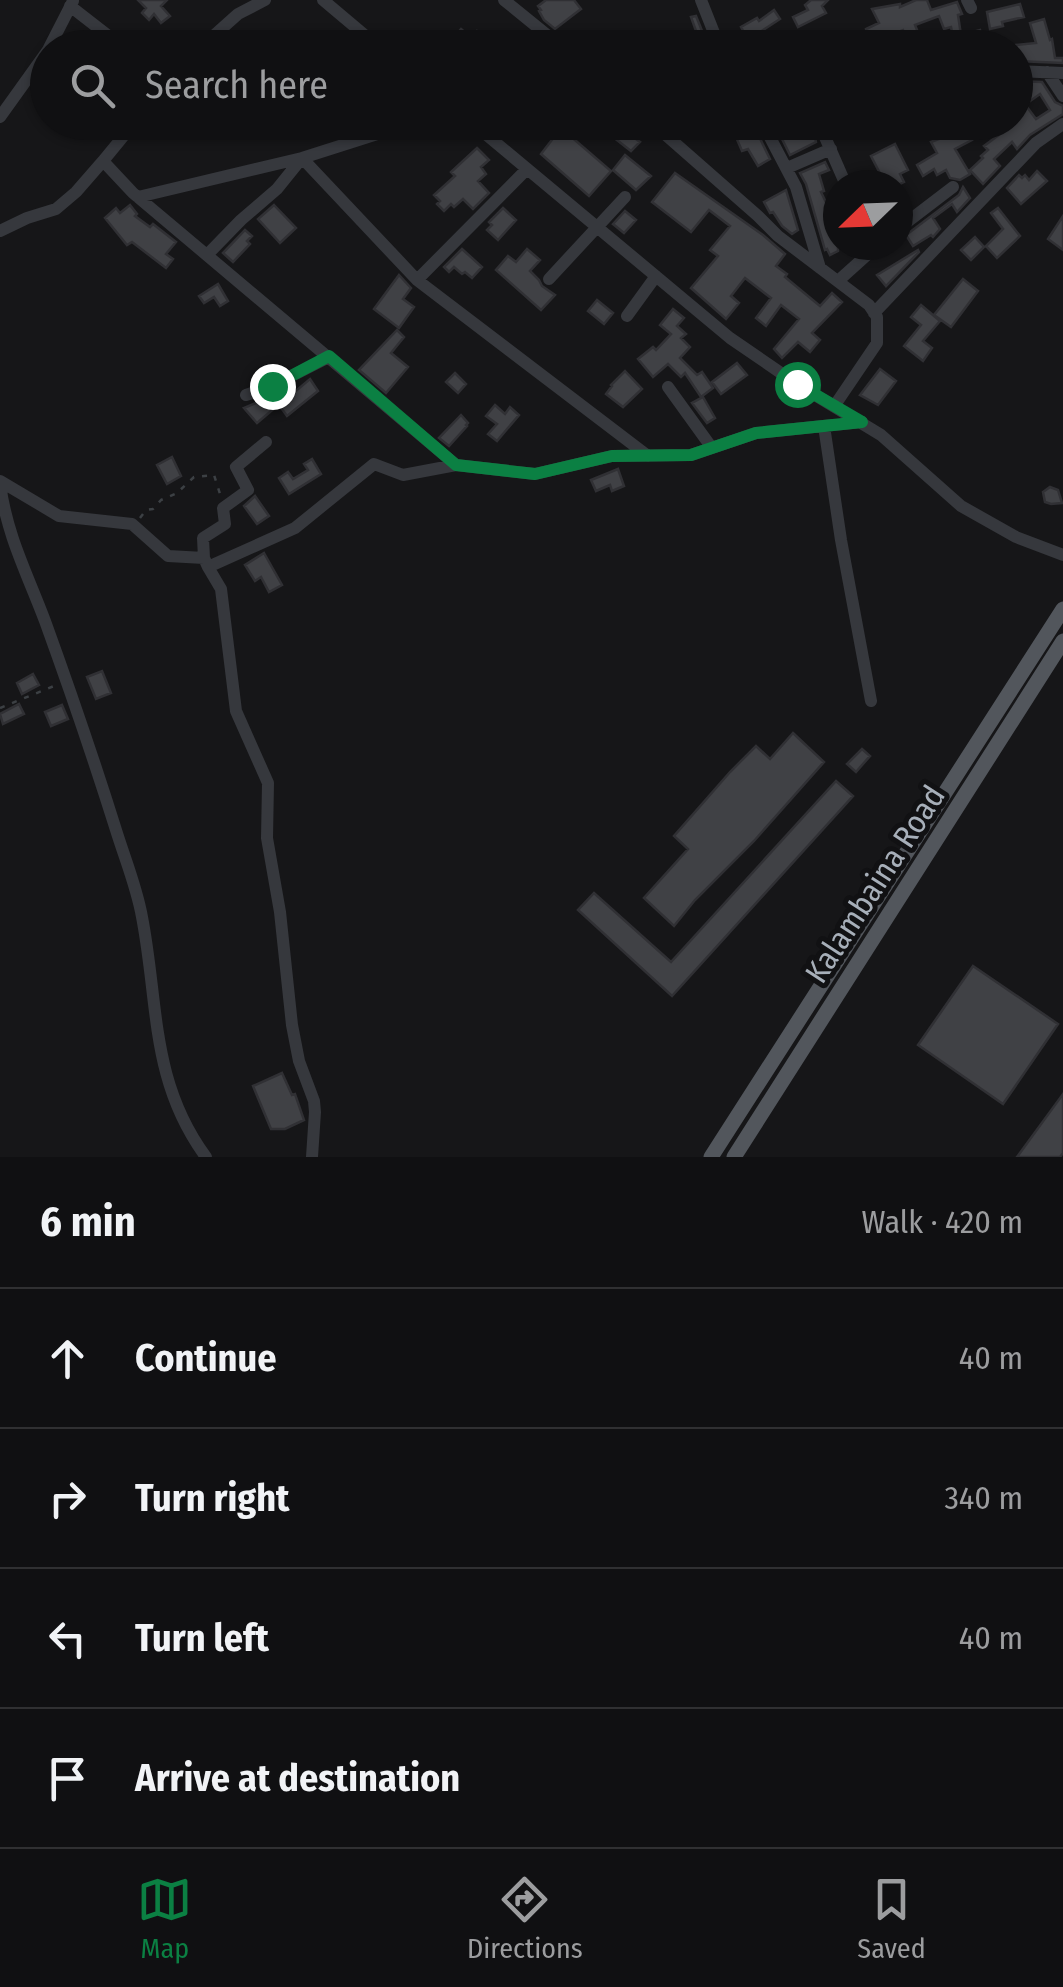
<!DOCTYPE html>
<html lang="en">
<head>
<meta charset="utf-8">
<style>
  body { margin:0; font-family:"Fira Sans Condensed",sans-serif; background:#19191b; color:#f1f3f6 }
  .compass { position:absolute; left:823px; top:170px; width:90px; height:90px; border-radius:50%; background:#101012; box-shadow:0 2px 8px #0004; rotate:247deg }
  .stop { position:absolute; width:30px; height:30px; margin:-22px; border:8px solid #0b8043; border-radius:50%; background:#fff }
  .stop.end { background:#0b8043; border-color:#fff; box-shadow:0 2px 10px #0008 }
  .list { margin:0; padding:0; list-style:none }
  h2 { display:flex; justify-content:space-between; align-items:center; height:130px; margin:0; padding:0 40px; font-size:42px }
  h2 small { font-size:32px; font-weight:400; color:#9c9d9f }
  .list li { display:grid; grid-template-columns:65px 1fr auto; gap:30px; align-items:center; box-sizing:border-box; height:140px; padding:0 40px; border-top:2px solid #303032 }
  .list b { display:block; font-size:38px; white-space:nowrap }
  .list em { font-size:32px; font-style:normal; color:#9c9d9f }
  .icon { flex:none; width:55px; height:55px; fill:none; stroke:currentColor; stroke-width:2; stroke-linecap:round; stroke-linejoin:round }
  .map { position:relative; flex:none; width:1063px; height:1157px; overflow:hidden }
  .search { position:absolute; background:#101012; box-shadow:0 2px 8px #0004; left:30px; right:30px; top:30px; height:110px; display:flex; align-items:center; gap:25px; box-sizing:border-box; padding:0 35px; border-radius:55px; color:#9c9d9f; font-size:38px }
  .sheet { height:690px; background:#101012 }
  nav { display:flex; justify-content:space-around; align-items:center; box-sizing:border-box; height:140px; border-top:2px solid #303032; background:#101012; font-size:28px; color:#9c9d9f }
  nav a { display:grid; justify-items:center; gap:5px }
  nav .on { color:#0b8043 }
  .map>svg:first-child { display:block }
</style>
</head>
<body>
<div class="map">
<svg width="1063" height="1157" viewBox="0 0 1063 1157">
  <rect width="100%" height="100%" fill="#161618"/>
  <path fill="#404145" stroke="#303034" stroke-width="2.5" d="M138,0H167L161,6L170,16L161,23L154,14L149,20L142,13L146,8Z
    M546,0H574L581,9L555,29L544,20L539,11L541,10L538,6Z
    M811,0H828L822,6L826,13L798,27L793,17L808,10L805,5Z
    M916,0H927L931,10L957,2L962,14L958,15L961,35L980,30L983,48H955L951,27L944,29L939,16L915,25L920,37L908,42L903,30L883,38L884,43L870,47L866,29L879,23L872,9L900,4V7Z
    M1020,4L1024,17L1002,22L1003,26L990,29L987,12Z
    M774,10L780,19L748,40L741,27L757,18L759,21Z
    M696,16L709,48H702L691,17Z
    M1044,19L1050,40L1052,39L1055,58H1063V63L1016,61V45L1036,43L1030,23Z
    M461,29L468,35L470,33L473,36L477,31L483,35L484,33L498,44L508,34L522,48H461L452,40Z
    M796,33L800,45L793,48L761,47Z
    M48,68V88L41,96L34,87Z
    M1016,81L1042,82L1055,102L1063,106V114L1030,135L1017,149L1012,142L994,159L1000,166L983,184L970,170L983,158L981,156L988,150L984,146L1016,122V115L1027,107L1036,119L1050,110L1040,94L1026,104L1016,88Z
    M746,122H752L770,159L758,166L748,149L742,151L732,128Z
    M799,122H812L816,142L790,155L778,131Z
    M964,125L972,140L955,149L970,174L960,180L950,178L946,170L937,175L934,169L923,176L917,165L937,153L931,142L959,131Z
    M620,127L640,142L631,151L613,137Z
    M561,128L611,171L589,196L541,154Z
    M895,144L908,170L900,174L904,182L898,185H886L871,156Z
    M477,148L489,160L481,167L486,174L478,181L489,193L473,209L463,199L454,207L451,204L444,211L437,204L440,201L434,195L455,176L451,172Z
    M625,155L651,176L636,190L613,170Z
    M825,162L829,170L819,174L824,191L821,192L838,227V251L830,255L827,249L825,250L806,184L800,173Z
    M1037,171L1047,181L1021,204L1007,188L1019,175L1022,178L1025,175L1029,180Z
    M675,173L763,235L785,254L776,266L787,274L785,277L820,306L832,293L842,302L812,333L820,340L810,352L798,342L782,358L774,349L799,319L781,305L766,326L756,318L771,298L745,278L731,296L739,303L726,319L691,288L718,256L710,250L730,226L709,210L691,232L652,202Z
    M963,187L970,198L957,212L952,204L933,218L940,229L933,237L931,235L913,246L906,235L959,195Z
    M786,190L798,230L792,234L782,226L773,212L770,213L764,202Z
    M130,205L137,214L135,216L150,227L153,224L176,242L166,254L173,259L166,268L132,242L127,245L105,218L116,208L120,213Z
    M274,205L296,228L280,243L258,219Z
    M503,208L516,220L498,240L487,230L492,225L489,222Z
    M998,208L1020,236L997,258L986,246L1003,229L991,213Z
    M625,211L636,220L624,233L613,224Z
    M1063,216V250L1048,239Z
    M245,230L252,236L247,241L250,244L233,262L223,253Z
    M975,237L984,247L971,260L961,250Z
    M462,249L482,267L472,278L465,272L462,274L454,267L449,272L444,267Z
    M527,249L540,260L530,271L539,280L542,286L555,295L541,310L496,270L508,256L516,262Z
    M918,250L919,252L886,286L877,275Z
    M399,275L411,288L403,299L414,307L399,328L374,309Z
    M963,279L978,291L951,327L934,315Z
    M218,284L228,301L220,306L214,297L204,303L199,296Z
    M597,300L613,313L604,324L588,311Z
    M921,305L940,321L923,341L932,348L923,361L904,346L921,325L911,317Z
    M673,309L684,318L677,326L686,334L681,338L690,347L680,358L697,375L702,372L713,388L701,397L685,373L681,377L668,364L653,377L638,359L653,347L656,350L671,334L660,325Z
    M397,330L404,337L391,353L408,367L386,393L359,370Z
    M737,363L747,375L721,394L712,382Z
    M880,369L896,381L878,405L860,395Z
    M625,371L642,389L623,407L606,394L612,386L611,385Z
    M455,373L466,384L458,393L446,382Z
    M310,379L318,391L287,416L279,405Z
    M270,397L277,406L257,423L244,408Z
    M703,397L715,418L707,423L692,403Z
    M495,405L505,414L510,407L519,415L497,441L488,434L497,424L486,416Z
    M461,415L468,423L466,425L467,426L449,446L439,438Z
    M172,457L181,476L167,484L157,465Z
    M312,459L321,474L289,494L279,478L288,472L293,479L308,470L304,464Z
    M618,469L624,486L612,491L610,485L596,491L591,480Z
    M1050,487L1058,490L1062,503L1051,504L1045,502L1043,492Z
    M255,496L269,516L257,524L244,506Z
    M264,553L282,585L269,592L261,577L255,581L245,565Z
    M102,671L111,693L96,699L87,677Z
    M33,674L39,685L22,694L17,683Z
    M19,704L24,714L3,724L0,714Z
    M62,705L68,719L51,726L45,712Z
    M793,733L824,762L754,841L695,900L674,926L644,898L688,849L674,836L730,772L756,746L770,759Z
    M862,749L870,756L856,772L847,764Z
    M836,781L853,796L672,996L578,910L594,893L671,962Z
    M973,966L1058,1024L1003,1104L918,1045Z
    M282,1073L292,1095L295,1094L304,1120L285,1129H271L253,1086Z
    M1063,1094V1153L1060,1157H1017Z"/>
  <g fill="none" stroke-linecap="round" stroke-linejoin="round">
    <path stroke="#3c4044" stroke-width="2.5" stroke-dasharray="5 8" stroke-linecap="butt" d="M140,518L146,510L153,509L161,500L177,493L194,477L214,475L221,497
      M0,708L54,686"/>
    <path stroke="#36383d" stroke-width="12" d="M323,0L380,48
      M504,0L563,48
      M701,0L720,48
      M967,0L971,8
      M70,6L124,48
      M49,48L73,1
      M200,48L238,14L265,0
      M1016,71L1063,73
      M1047,72L1063,96
      M0,117L48,50
      M135,122L103,161L133,193L456,465
      M471,122L730,338L797,384L881,435L961,506L1016,537L1063,555
      M651,122L758,216L778,236L869,305L877,317V343L835,405
      M762,122L796,187L820,268
      M822,122L825,137L846,185
      M890,122L927,133L955,122
      M787,168L831,149
      M527,169L417,280L648,456
      M138,197L302,158L415,122
      M898,229L953,187
      M0,231L27,218L56,209L76,192L103,161
      M207,255L241,220L277,189L302,158L417,280
      M549,279L625,197
      M838,281L878,245
      M874,313L1036,143L1063,124
      M627,316L656,276
      M668,387L712,448
      M246,395L272,386L329,357
      M824,426L841,540L871,701
      M0,481L59,516L132,524L168,556L204,558L208,567
      M0,484C7,536 27,573 45,621C70,690 94,760 116,830C125,859 137,888 142,917C159,1005 150,1081 206,1157
      M204,558L203,538L225,524L223,508L248,490L236,467L266,442
      M312,1157L315,1112L314,1101L299,1061L292,1025L280,912L267,838L268,783L236,711L221,589L208,567L295,528L374,464L403,475L456,465L535,474L612,456L691,455L756,433L862,422"/>
    <path stroke="#52565c" stroke-width="15" d="M711,1157L1063,609
      M734,1157L1063,641"/>
  </g>
  <g fill="none" stroke-linecap="round" stroke-linejoin="round">
    <path stroke="#0b8043" stroke-width="12" d="M272,386L329,356L456,465L535,474L612,456L691,455L756,433L862,422L797,384"/>
  </g>
  <g text-anchor="middle" dominant-baseline="central" stroke-width="10" stroke-linejoin="round" paint-order="stroke">
    <g font-size="32" fill="#a7afb9" stroke="#111113">
      <text transform="translate(875 884) rotate(-57)">Kalambaina Road</text>
    </g>
  </g>
</svg>
<svg class="compass" viewBox="-18 -18 36 36"><path d="M0-13l5 13h-10z" fill="#e53935"/><path d="M0 13l5-13h-10z" fill="#9c9d9f"/></svg>
<div class="stop" style="left:797px;top:384px"></div>
<div class="stop end" style="left:272px;top:386px"></div>
<div class="search"><svg class="icon" aria-label="search" viewBox="0 0 24 24"><circle cx="10" cy="10" r="6"/><path d="M15 15l6 6"/></svg>Search here</div>
</div>
<section class="sheet">
<h2>6 min<small>Walk · 420 m</small></h2>
<ul class="list">
<li><svg class="icon" aria-label="ahead" viewBox="0 0 24 24"><path d="M12 20V5M6 11l6-6 6 6"/></svg><div><b>Continue</b></div><em>40 m</em></li>
<li><svg class="icon" aria-label="right" viewBox="0 0 24 24"><path d="M7 20v-9h11M14 6l5 5-5 5"/></svg><div><b>Turn right</b></div><em>340 m</em></li>
<li><svg class="icon" aria-label="left" viewBox="0 0 24 24"><path d="M17 20v-9H6M10 6l-5 5 5 5"/></svg><div><b>Turn left</b></div><em>40 m</em></li>
<li><svg class="icon" aria-label="arrive" viewBox="0 0 24 24"><path d="M6 21V4h12l-3 4 3 4H6"/></svg><div><b>Arrive at destination</b></div></li>
</ul>
</section>
<nav>
<a class="on"><svg class="icon" aria-label="map" viewBox="0 0 24 24"><path d="M3 6l6-2 6 2 6-2v14l-6 2-6-2-6 2zM9 4v14M15 6v14"/></svg>Map</a>
<a><svg class="icon" aria-label="directions" viewBox="0 0 24 24"><path d="M12 3l9 9-9 9-9-9zM9 14v-3h6M13 9l2 2-2 2"/></svg>Directions</a>
<a><svg class="icon" aria-label="saved" viewBox="0 0 24 24"><path d="M7 4h10v16l-5-4-5 4z"/></svg>Saved</a>
</nav>
</body>
</html>
